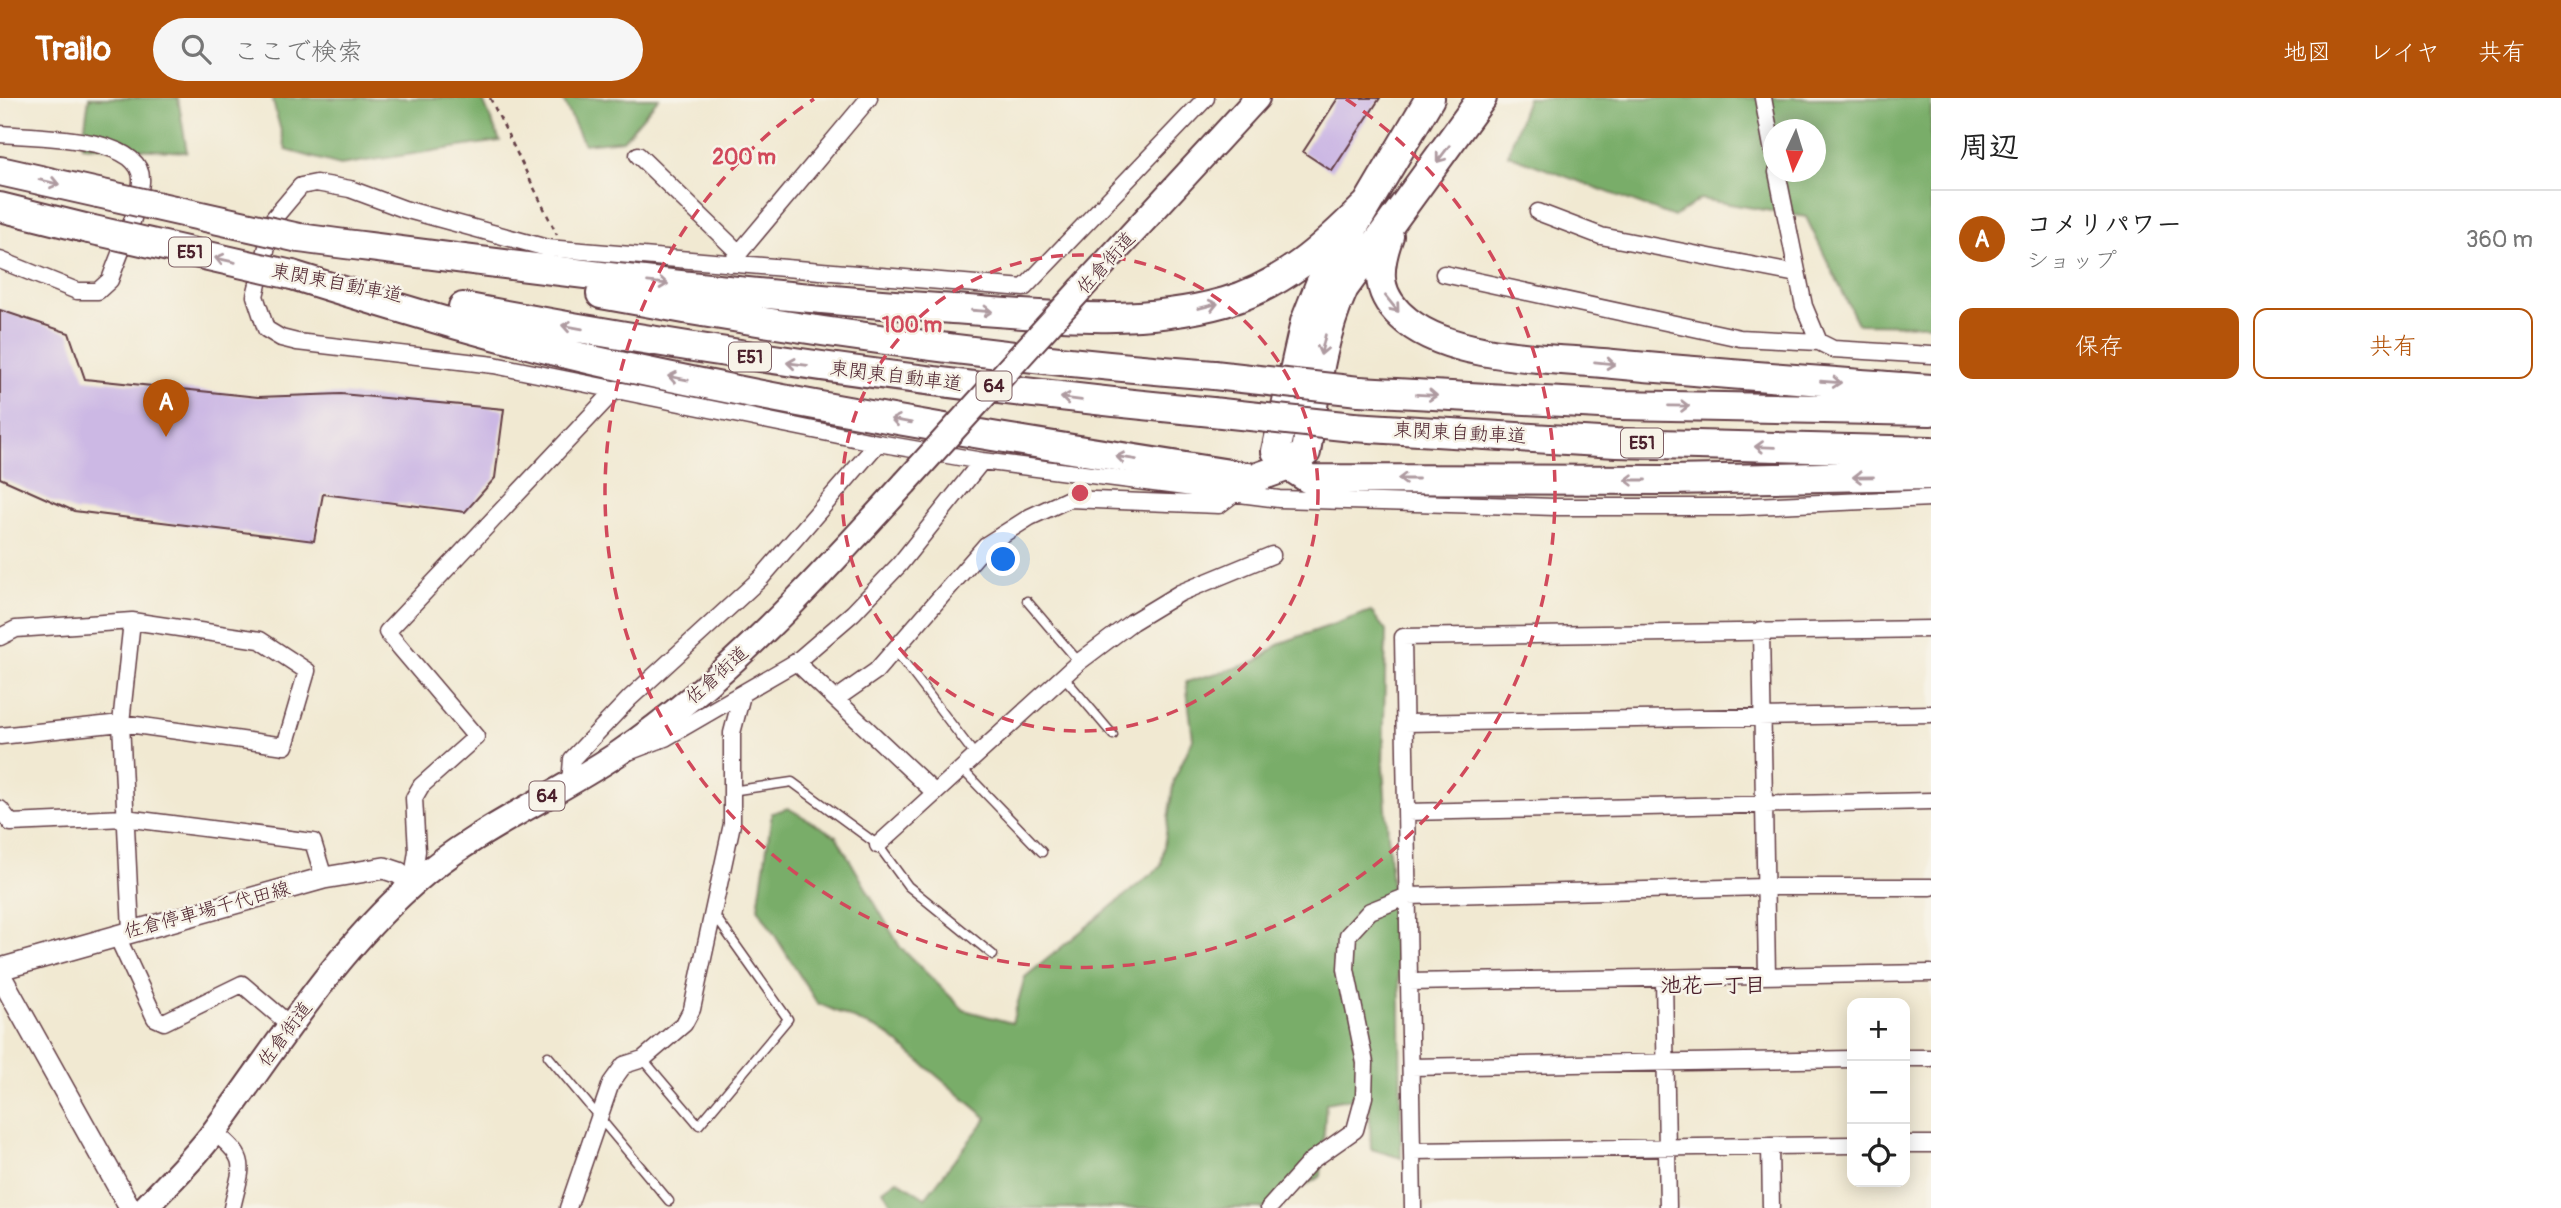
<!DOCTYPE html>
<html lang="ja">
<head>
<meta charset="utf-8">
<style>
  body { margin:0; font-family:Pangolin,"Klee One",sans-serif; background:#f6f6f6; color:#222 }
  .controls { position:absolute; right:21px; bottom:21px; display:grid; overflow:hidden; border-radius:14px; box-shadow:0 4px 18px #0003 }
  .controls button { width:63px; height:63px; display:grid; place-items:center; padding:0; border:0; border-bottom:2px solid #e0e0e0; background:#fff; color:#222; font:35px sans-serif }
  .compass { position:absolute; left:1763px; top:21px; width:63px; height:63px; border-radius:50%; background:#fff; box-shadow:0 4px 18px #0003; rotate:184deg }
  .you { position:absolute; left:1004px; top:462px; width:24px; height:24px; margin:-18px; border:5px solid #fff; border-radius:50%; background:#1a73e8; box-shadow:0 0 0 10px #1a73e833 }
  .badge { display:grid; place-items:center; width:46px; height:46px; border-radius:50%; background:#b45309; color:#fff; font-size:23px; font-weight:700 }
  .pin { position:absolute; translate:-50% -58px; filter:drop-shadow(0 2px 4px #0008) }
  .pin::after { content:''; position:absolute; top:37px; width:24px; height:21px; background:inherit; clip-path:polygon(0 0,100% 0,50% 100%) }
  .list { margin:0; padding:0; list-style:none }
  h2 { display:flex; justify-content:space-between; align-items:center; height:91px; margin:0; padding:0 28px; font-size:30px }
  h2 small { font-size:23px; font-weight:400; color:#767676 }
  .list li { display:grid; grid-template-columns:46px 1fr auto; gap:21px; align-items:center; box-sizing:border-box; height:98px; padding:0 28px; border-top:2px solid #e0e0e0 }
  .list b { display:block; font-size:26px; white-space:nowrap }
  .list p { margin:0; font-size:23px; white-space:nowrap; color:#767676 }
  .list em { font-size:23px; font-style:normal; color:#767676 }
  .actions { display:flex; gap:14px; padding:21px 28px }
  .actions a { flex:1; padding:16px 0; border:2px solid #b45309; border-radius:14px; text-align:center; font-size:24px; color:#b45309 }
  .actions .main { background:#b45309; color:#fff }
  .icon { flex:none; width:38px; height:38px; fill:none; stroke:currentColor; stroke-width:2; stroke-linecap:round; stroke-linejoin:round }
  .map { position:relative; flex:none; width:1931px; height:1110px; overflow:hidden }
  header { display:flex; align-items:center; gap:42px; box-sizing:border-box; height:98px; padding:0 35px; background:#b45309; color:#fff }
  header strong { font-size:33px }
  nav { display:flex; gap:38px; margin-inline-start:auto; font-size:24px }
  .search { width:490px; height:63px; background:#f6f6f6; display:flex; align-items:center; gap:18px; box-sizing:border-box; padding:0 24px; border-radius:38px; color:#767676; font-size:26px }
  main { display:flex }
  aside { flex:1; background:#fff }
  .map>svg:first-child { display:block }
</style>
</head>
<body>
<header>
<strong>Trailo</strong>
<div class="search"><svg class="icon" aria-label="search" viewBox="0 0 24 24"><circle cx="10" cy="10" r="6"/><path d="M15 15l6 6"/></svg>ここで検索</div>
<nav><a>地図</a><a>レイヤ</a><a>共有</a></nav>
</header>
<main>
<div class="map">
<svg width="1931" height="1110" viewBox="0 0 1931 1110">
  <rect width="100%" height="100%" fill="#f7f3e8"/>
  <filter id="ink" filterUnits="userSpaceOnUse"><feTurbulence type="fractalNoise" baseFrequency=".0143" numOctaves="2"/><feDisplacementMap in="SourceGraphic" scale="14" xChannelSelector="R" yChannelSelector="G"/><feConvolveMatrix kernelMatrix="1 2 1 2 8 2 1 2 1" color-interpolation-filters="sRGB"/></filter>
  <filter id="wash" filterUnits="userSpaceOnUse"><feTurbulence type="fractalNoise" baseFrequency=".00686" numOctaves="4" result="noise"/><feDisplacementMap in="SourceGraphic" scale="28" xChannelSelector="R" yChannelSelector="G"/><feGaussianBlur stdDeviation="1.57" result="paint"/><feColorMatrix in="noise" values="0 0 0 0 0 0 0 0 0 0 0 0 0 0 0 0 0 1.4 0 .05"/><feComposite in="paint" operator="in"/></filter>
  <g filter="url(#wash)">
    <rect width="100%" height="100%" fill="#f1e9d2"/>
    <path fill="#79ad69" stroke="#62664a" stroke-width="2" fill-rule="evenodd" d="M89,0H178L187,54L82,48Z
      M272,0H482L500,43L340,67L286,52Z
      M562,0H659L623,42L584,46Z
      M1527,0H1931V227L1858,226L1806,119L1700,101L1674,119L1508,57ZM1773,32H1815V74H1773Z
      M1371,513L1386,533L1383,669L1400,899L1401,1060L1371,1051L1369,997L1326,1005L1321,1078L1269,1110H894L883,1092L897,1082L925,1100L987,1020L886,935L817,905L758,810L772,715L788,710L836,738L900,849L964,912L1012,925L1025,879L1161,768L1174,682L1193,641L1186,584L1256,564L1281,545Z"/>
    <g id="blocks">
      <path fill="#ccb8e4" d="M1338,0H1380L1332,73L1303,54Z
        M0,212L69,235L85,281L258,299L341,296L504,311L495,380L465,414L323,396L314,443L74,413L0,380Z"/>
    </g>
  </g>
  <g filter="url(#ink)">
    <use href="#blocks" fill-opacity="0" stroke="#633d44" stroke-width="2"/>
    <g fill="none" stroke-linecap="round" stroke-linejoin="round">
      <g stroke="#633d44" stroke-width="11">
        <path id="lane" d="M1027,503L1079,564
          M894,551L975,657
          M1063,578L1113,637
          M961,670L1042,754
          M731,693L792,684L878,747L908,788L993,857
          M548,958L669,1103
          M643,961L699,1027L788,921L713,815"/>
      </g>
      <g stroke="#633d44" stroke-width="19">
        <path id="street" d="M1206,0L1024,190L547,150L404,111L350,91L316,85L301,88L274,120L255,198L266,231L281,240L297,244L494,267L878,345L982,363L1279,401L1555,409H1730L1931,400
          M1763,0L1773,54
          M0,36C32,39 145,37 141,84C138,116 121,151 110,182L98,193H77L0,162
          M638,57L739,155
          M1777,74L1804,208L1819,244L1833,251L1931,257
          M1538,114L1601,138L1797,176
          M730,166L869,0
          M1444,176L1740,240L1819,244
          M1761,532L1767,878
          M0,539L16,531L132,523L260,542L307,573L285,648L121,625L0,638
          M796,564L934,694
          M836,601L876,573L986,447L1030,419L1069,401L1219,407L1235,395
          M1405,625L1931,616
          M631,653L665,640L796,564L853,515L899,467L982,363
          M570,685L572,661L630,600L761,480L878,345
          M0,711L11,725L125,720L313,744L324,780
          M1407,714L1931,703
          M878,747L1079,564L1132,524L1180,495L1272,457
          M412,786L417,753L414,700L421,688L476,639L387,534L616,291
          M131,832L121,625L132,523
          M116,836L155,920L164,924L242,886L290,927
          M1664,880L1668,1110
          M1409,884L1931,875
          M1905,960H1931
          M1411,969L1852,961
          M214,1034C251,1063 241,1068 232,1110
          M1905,1046H1931
          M1770,1048L1771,1110
          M1412,1053L1852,1047
          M568,1110L611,985L624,967L643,961L684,926L692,911L732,726V635L742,597
          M1269,1110L1311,1063L1355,1032L1364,999L1365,965L1346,871L1348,837L1370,813L1408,798L1765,789H1931
          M1413,1110L1403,539L1931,531"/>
      </g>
      <g stroke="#633d44" stroke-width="24">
        <path id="secondary" d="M0,871L324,780L384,770L399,775L412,786
          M0,877L130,1110"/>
      </g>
      <g stroke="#633d44" stroke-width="28">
        <path id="primary" d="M1082,190L1257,0
          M145,1110C169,1084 196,1059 216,1031C278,947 334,856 413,786C474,732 552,700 619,655C728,580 817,482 905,385"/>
      </g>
      <g stroke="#633d44" stroke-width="32">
        <path id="highway" d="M1430,0L1320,186L1305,224L1276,353L1289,368L1309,381L1669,382L1931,377
          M0,73L98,95
          M0,109L89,131
          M1389,138C1376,173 1376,198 1407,223C1455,262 1554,260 1613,266C1719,276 1825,283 1931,291
          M299,140C511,167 724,196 938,210C1034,216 1132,230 1225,204C1283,187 1323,150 1365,108
          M292,177C401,211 512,245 624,269C833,314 1044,347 1255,380L1289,368L1306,354C1315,298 1320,243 1344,190L1482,0
          M601,196C804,234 1008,261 1214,277
          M463,209C711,256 961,290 1212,314
          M1359,293L1619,307L1931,313
          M1353,329L1616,345L1931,353"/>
      </g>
      <path stroke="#633d44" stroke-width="2.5" stroke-dasharray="5 5" stroke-linecap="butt" d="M490,0L557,137"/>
      <use href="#lane" stroke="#fff" stroke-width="8"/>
      <use href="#street" stroke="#fff" stroke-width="16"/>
      <use href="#secondary" stroke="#fff" stroke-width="21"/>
      <use href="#primary" stroke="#fff" stroke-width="24"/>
      <use href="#highway" stroke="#fff" stroke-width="28"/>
      <g stroke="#633d44" stroke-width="28" stroke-linecap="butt">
        <path id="primary-bridge" d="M905,385L1082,190"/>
      </g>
      <g stroke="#633d44" stroke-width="32" stroke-linecap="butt">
        <path id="highway-bridge" d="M98,95L299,140
          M89,131L292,177
          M1214,277L1359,293
          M1212,314L1353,329"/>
      </g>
      <use href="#primary-bridge" stroke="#fff" stroke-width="24"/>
      <use href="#highway-bridge" stroke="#fff" stroke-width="28"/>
    </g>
    <defs><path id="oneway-shaft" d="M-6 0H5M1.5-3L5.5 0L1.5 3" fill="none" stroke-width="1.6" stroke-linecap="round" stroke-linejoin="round" transform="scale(1.75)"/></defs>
    <g stroke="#ae9aa0">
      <use href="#oneway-shaft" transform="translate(1443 56) rotate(127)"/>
      <use href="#oneway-shaft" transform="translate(49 84) rotate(13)"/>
      <use href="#oneway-shaft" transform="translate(225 162) rotate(-167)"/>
      <use href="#oneway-shaft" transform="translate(658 185) rotate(6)"/>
      <use href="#oneway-shaft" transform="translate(1392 206) rotate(51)"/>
      <use href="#oneway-shaft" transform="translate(1208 208) rotate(-14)"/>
      <use href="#oneway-shaft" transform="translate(982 213) rotate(4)"/>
      <use href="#oneway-shaft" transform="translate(572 229) rotate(-170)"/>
      <use href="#oneway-shaft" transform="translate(1323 247) rotate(103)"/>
      <use href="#oneway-shaft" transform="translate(1605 265) rotate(6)"/>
      <use href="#oneway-shaft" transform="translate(797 266) rotate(-172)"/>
      <use href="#oneway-shaft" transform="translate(678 280) rotate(-169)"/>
      <use href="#oneway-shaft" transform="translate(1831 284) rotate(4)"/>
      <use href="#oneway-shaft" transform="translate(1427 297) rotate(3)"/>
      <use href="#oneway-shaft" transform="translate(1071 301) rotate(-173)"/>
      <use href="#oneway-shaft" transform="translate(1679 308) rotate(1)"/>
      <use href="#oneway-shaft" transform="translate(901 323) rotate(-170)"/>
      <use href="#oneway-shaft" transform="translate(1765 349) rotate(-178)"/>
      <use href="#oneway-shaft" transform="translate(1126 360) rotate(-171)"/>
      <use href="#oneway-shaft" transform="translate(1863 379) rotate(179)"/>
      <use href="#oneway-shaft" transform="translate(1408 381) rotate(-180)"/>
      <use href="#oneway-shaft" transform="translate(1635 382) rotate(-180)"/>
    </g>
  </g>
  <g fill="none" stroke="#d1495b" stroke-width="3.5" stroke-dasharray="12 9">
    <circle cx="1080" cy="395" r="238"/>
    <path d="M1346 1A475 475 0 1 1 814 1"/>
  </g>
  <g text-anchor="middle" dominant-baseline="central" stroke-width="5" stroke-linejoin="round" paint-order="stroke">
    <g fill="#f7f3e8" stroke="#7e5f64" stroke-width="2">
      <rect x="169" y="139.5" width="42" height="29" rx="5"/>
      <rect x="729" y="244.5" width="42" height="29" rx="5"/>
      <rect x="976.5" y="273.5" width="35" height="29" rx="5"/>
      <rect x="1621" y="330.5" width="42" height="29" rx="5"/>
      <rect x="529.5" y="683.5" width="35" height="29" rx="5"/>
    </g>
    <g font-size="18" font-weight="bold" fill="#4a1f2b">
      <text x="190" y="154">E51</text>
      <text x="750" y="259">E51</text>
      <text x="994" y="288">64</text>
      <text x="1642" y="345">E51</text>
      <text x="547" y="698">64</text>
    </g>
    <g font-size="19" fill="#4a1f2b" stroke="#f7f3e8">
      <text transform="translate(1106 165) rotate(-48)">佐倉街道</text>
      <text transform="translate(337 185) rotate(11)">東関東自動車道</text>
      <text transform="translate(896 278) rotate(7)">東関東自動車道</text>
      <text transform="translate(1460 335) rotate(3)">東関東自動車道</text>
      <text transform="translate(717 577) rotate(-42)">佐倉街道</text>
      <text transform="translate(207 812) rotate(-15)">佐倉停車場千代田線</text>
      <text transform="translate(285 936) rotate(-53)">佐倉街道</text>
    </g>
    <g font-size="21" font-weight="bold" fill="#4a1f2b" stroke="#f7f3e8">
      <text x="1713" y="887">池花一丁目</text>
    </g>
  </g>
  <circle cx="1080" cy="395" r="10" fill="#d1495b" stroke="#f7f3e8" stroke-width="3.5"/>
  <g font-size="21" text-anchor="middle" font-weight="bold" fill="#d1495b" stroke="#f7f3e8" stroke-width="5" stroke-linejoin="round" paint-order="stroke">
    <text x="744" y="66">200 m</text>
    <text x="912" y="234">100 m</text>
  </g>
</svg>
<div class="controls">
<button>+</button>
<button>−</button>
<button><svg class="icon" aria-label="locate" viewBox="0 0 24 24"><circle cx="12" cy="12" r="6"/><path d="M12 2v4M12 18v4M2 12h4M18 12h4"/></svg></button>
</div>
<svg class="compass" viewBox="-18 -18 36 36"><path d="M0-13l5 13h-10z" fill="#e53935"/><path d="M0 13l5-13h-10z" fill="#767676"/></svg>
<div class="you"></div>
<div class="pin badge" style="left:166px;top:339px">A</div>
</div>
<aside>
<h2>周辺<small></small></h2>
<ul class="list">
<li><span class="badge">A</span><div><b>コメリパワー</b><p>ショップ</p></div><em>360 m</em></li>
</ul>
<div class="actions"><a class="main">保存</a><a>共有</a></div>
</aside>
</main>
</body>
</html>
